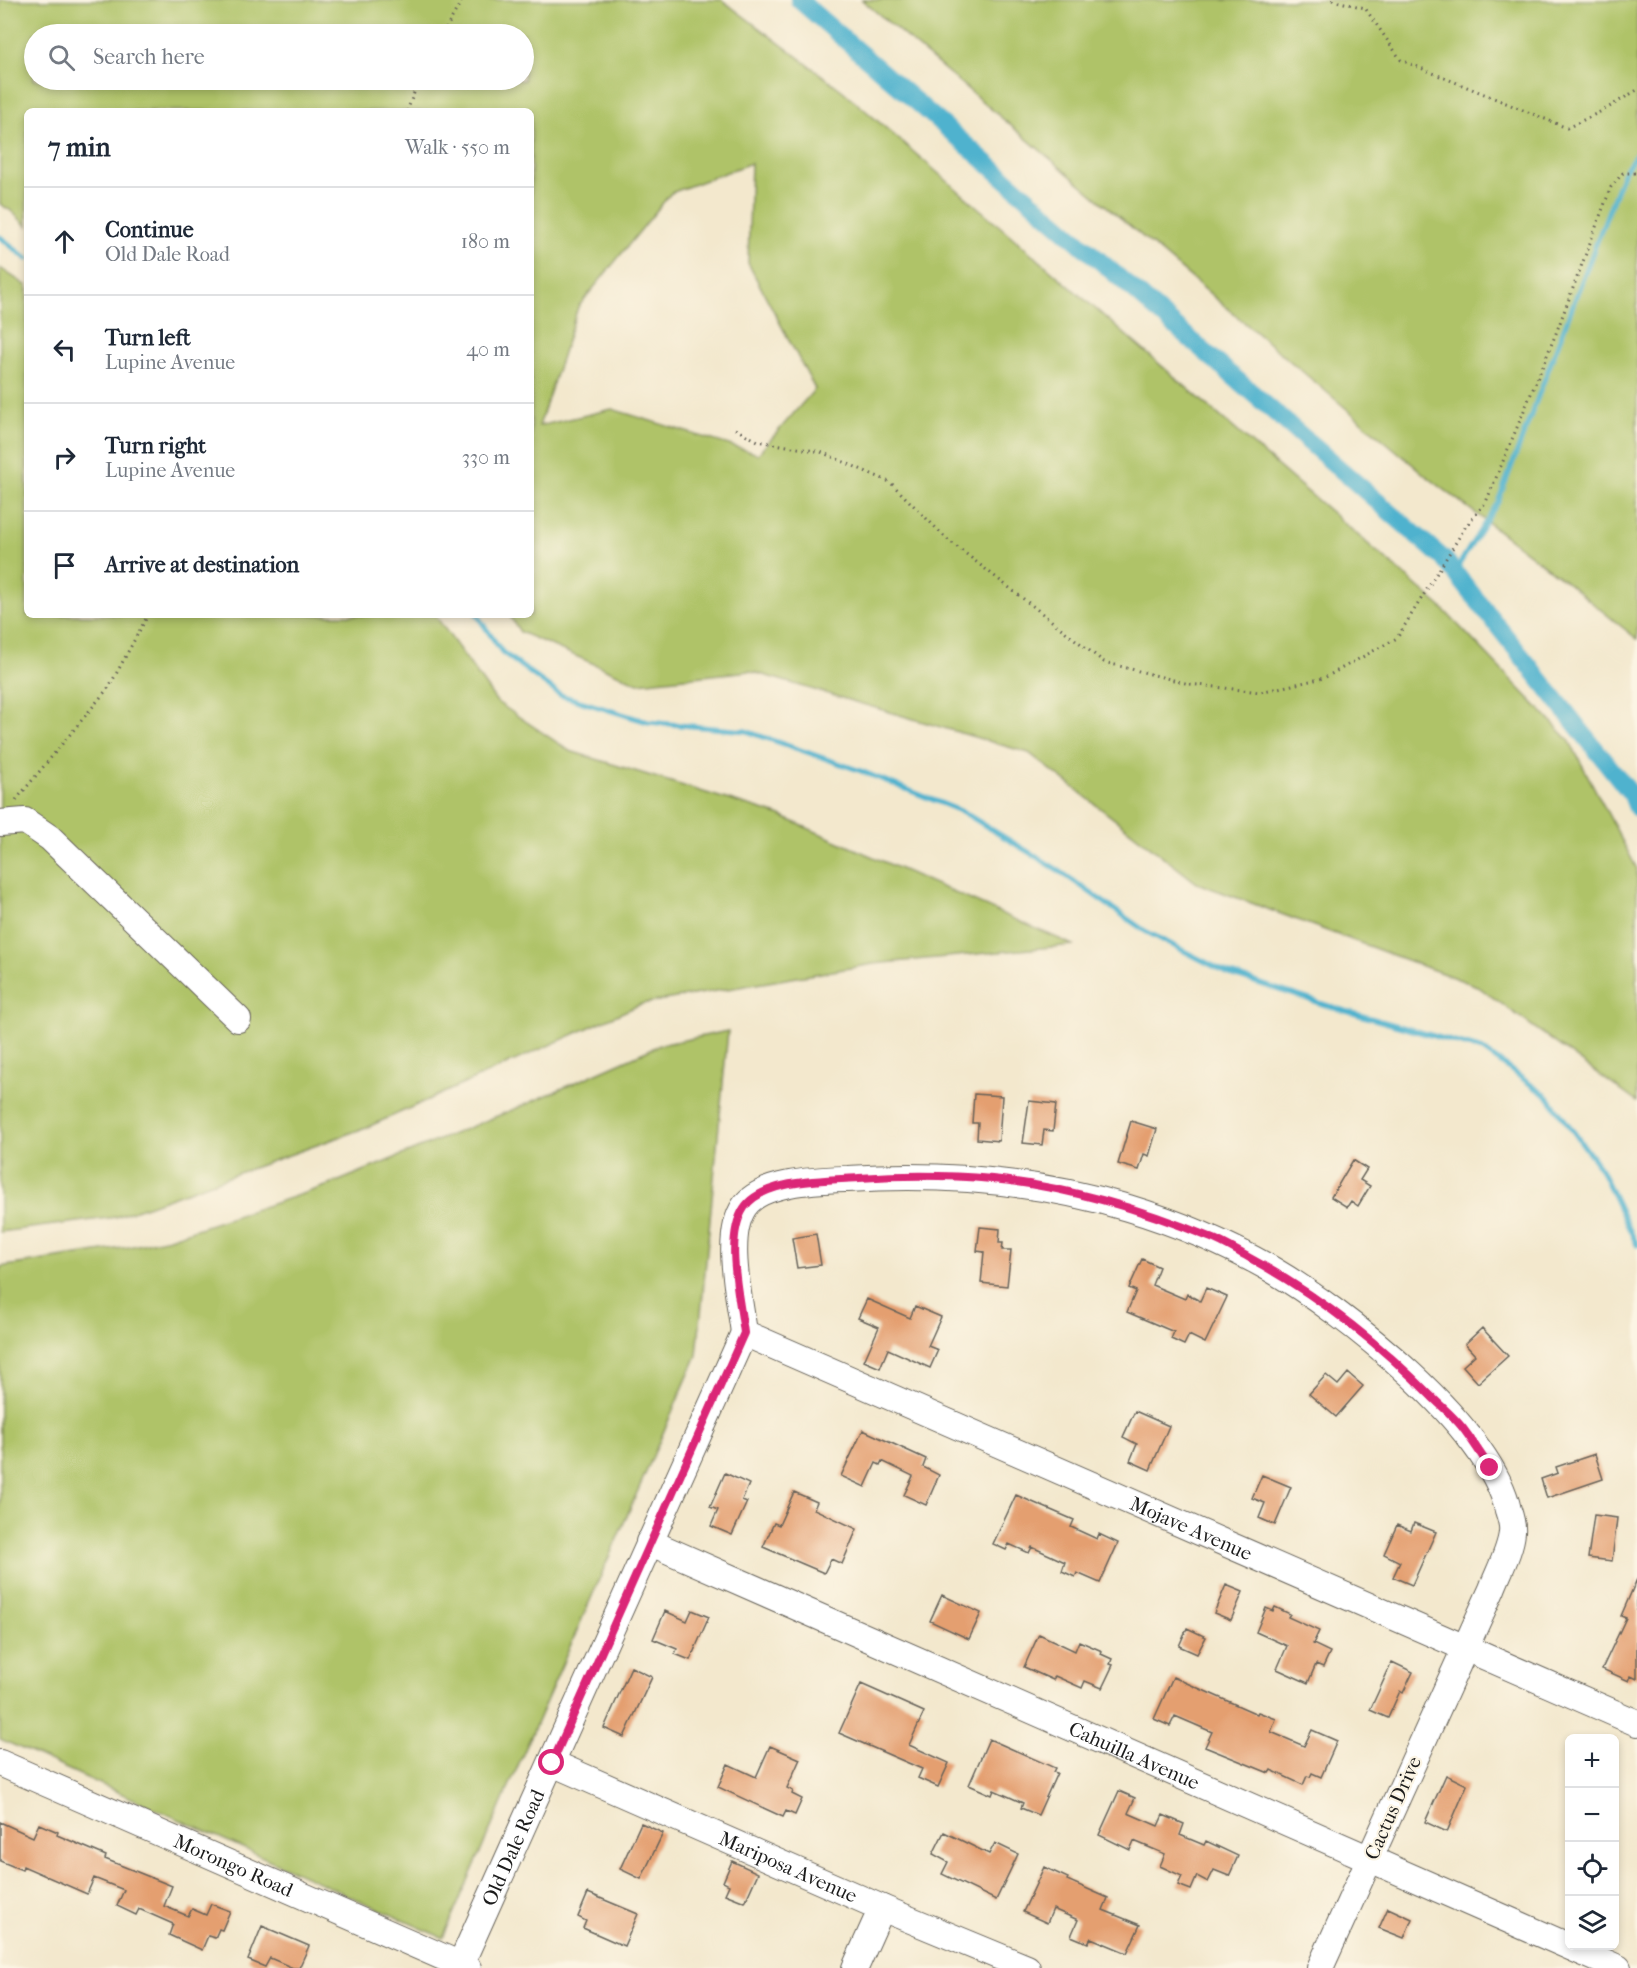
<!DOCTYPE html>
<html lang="en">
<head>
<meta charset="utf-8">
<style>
  body { margin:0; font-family:"IM FELL French Canon",serif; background:#f6f6f7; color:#1f2937 }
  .controls { position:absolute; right:18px; bottom:18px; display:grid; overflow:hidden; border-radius:9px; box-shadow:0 3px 9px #0003 }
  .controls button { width:54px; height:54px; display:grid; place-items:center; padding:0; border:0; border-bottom:2px solid #e0e1e3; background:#fff; color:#1f2937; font:30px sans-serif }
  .stop { position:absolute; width:18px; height:18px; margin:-14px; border:4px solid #db2777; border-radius:50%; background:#fff }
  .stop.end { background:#db2777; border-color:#fff; box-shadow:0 2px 6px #0008 }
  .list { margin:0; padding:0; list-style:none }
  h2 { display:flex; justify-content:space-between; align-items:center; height:78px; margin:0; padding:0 24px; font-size:26px }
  h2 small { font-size:20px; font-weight:400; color:#747a83 }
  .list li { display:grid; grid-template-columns:39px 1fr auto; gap:18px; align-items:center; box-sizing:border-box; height:108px; padding:0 24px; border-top:2px solid #e0e1e3 }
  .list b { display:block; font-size:22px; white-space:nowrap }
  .list p { margin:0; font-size:20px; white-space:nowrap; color:#747a83 }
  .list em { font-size:20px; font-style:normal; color:#747a83 }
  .icon { flex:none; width:33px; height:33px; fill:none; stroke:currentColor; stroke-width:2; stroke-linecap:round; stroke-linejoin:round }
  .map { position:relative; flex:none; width:1637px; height:1968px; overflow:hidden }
  .search { position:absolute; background:#fff; box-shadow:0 3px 9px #0003; left:24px; top:24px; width:510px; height:66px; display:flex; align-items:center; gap:15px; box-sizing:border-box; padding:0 21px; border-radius:33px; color:#747a83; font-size:22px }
  .panel { position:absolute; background:#fff; box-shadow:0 3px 9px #0003; left:24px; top:108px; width:510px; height:510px; border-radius:9px }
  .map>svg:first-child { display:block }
</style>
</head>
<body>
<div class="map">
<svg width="1637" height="1968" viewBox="0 0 1637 1968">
  <rect width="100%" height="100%" fill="#fcf5e5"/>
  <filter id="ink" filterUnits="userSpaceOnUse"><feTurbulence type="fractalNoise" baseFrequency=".0167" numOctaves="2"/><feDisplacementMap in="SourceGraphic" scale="12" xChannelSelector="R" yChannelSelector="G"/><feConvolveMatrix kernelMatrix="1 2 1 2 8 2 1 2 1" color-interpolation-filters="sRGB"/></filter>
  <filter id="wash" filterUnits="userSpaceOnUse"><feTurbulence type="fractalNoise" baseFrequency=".008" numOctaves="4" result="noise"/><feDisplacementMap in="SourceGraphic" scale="24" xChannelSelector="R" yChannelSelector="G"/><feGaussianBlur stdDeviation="1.35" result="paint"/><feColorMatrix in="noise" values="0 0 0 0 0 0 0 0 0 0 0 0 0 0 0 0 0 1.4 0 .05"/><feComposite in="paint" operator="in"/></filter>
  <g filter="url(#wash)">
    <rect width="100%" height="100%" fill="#f3e8cd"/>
    <path fill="#afc367" stroke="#667042" stroke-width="1.5" fill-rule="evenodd" d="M0,0H722L843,91L1440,606L1569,740L1637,869V1102L1477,986L1197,883L1029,753L750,671L638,683L520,632L509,615H531V111H27V226L10,210L0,204ZM524,34V80H34V34ZM751,163L748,263L815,389L758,454L612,409L539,426L578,307L671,193Z
      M862,0H1637V639L1570,585L1425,475Z
      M0,268L27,286V615H435L497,702L570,751L778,815L1073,945L873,964L641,1004L370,1126L116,1217L0,1232Z
      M728,1031L697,1355L443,1938L0,1739V1267L129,1247L169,1238L329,1185L529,1103L660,1045Z"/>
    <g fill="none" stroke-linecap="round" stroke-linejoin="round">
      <path stroke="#4fb2ce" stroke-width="5" d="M0,237L27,259
        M1455,571L1498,502L1623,173L1637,153
        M477,615L502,652L560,695L648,722L746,731L861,771L963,812L1058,870L1145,931L1227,973L1335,1008L1483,1050L1548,1097L1601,1169L1637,1245"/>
      <path stroke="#4fb2ce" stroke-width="18" d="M799,0L1445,560L1632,795L1637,808"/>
    </g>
    <g id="blocks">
      <path fill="#e49f70" d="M974,1094L1002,1096L999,1141L977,1139L978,1123H972Z
        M1029,1101L1056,1104L1053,1131L1044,1130L1042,1145L1023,1143Z
        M1131,1121L1157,1129L1149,1156L1144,1154L1139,1170L1118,1164Z
        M1353,1160L1367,1169L1360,1180L1370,1186L1358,1206L1351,1201L1347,1207L1331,1197Z
        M980,1227L1000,1229L999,1243H1003L1002,1250H1011L1007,1286L981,1283L984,1252L977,1251Z
        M816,1234L821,1265L797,1268L792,1238Z
        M1142,1259L1159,1267L1152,1285L1185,1299L1187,1294L1200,1301L1206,1288L1227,1297L1205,1343L1189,1335L1184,1345L1171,1339L1174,1332L1127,1312L1136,1291L1129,1288Z
        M867,1299L910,1318L915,1306L941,1317L928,1346L938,1350L930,1368L888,1349L880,1368L864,1361L879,1327L858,1318Z
        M1482,1328L1508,1356L1478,1383L1463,1366L1475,1355L1465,1344Z
        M1348,1373L1363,1386L1336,1417L1309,1394L1326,1375L1338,1385Z
        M1135,1411L1169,1426L1150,1470L1130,1461L1137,1444L1123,1437Z
        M863,1430L926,1459L923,1467L939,1475L926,1505L904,1495L913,1476L882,1461L880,1465L876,1463L865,1487L841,1476Z
        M1595,1454L1603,1479L1547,1498L1541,1479L1558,1473L1556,1467Z
        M725,1473L749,1484L742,1500L747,1502L732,1535L711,1526L718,1510L710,1507Z
        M1262,1475L1291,1487L1275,1525L1259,1518L1265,1503L1252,1498Z
        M794,1492L817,1502L814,1509L857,1529L842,1564L831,1559L824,1573L763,1547L774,1523L779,1525Z
        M1016,1495L1074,1520L1071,1527L1097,1539L1099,1534L1118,1543L1100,1583L1077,1573L1075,1577L1062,1571L1065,1562L1032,1547L1029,1553L1009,1544L1006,1550L993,1544Z
        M1594,1515L1617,1518L1612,1561L1588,1558Z
        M1414,1523L1436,1532L1412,1585L1393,1577L1400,1562L1384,1554L1397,1525L1411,1531Z
        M1637,1579V1679L1631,1676L1629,1681L1602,1669L1626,1618L1621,1616Z
        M1226,1585L1243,1592L1231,1620L1214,1613Z
        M942,1595L981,1613L969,1639L930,1621Z
        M1275,1607L1290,1614L1288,1617L1319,1631L1313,1644L1330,1652L1323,1667L1316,1664L1308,1683L1277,1669L1287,1646L1256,1632L1266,1608L1273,1611Z
        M692,1610L709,1617L690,1660L675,1654L677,1649L653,1639L665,1611L687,1621Z
        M1187,1628L1206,1637L1197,1654L1179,1646Z
        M1039,1634L1075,1651L1079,1641L1102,1651L1101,1654L1112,1659L1110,1664L1113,1665L1102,1688L1085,1681L1082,1688L1055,1676L1053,1680L1024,1667Z
        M1392,1662L1413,1672L1403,1693L1400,1691L1388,1718L1370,1710Z
        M631,1667L652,1677L624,1737L604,1728Z
        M1173,1677L1257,1714L1258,1712L1276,1719L1271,1732L1304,1746L1312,1730L1337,1741L1321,1777L1312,1773L1310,1777L1307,1776L1303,1785L1271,1770L1269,1773L1205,1747L1212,1732L1175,1716L1170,1726L1154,1719Z
        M861,1684L924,1712L909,1745L949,1763L938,1787L918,1778L922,1769L839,1733Z
        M989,1739L1055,1768L1053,1772L1057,1773L1038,1815L1021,1808L1023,1803L994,1790L992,1795L969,1785Z
        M770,1746L800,1759L787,1788L793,1791L792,1794L802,1799L795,1815L786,1811L783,1817L718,1787L728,1764L756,1777Z
        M1446,1775L1467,1785L1447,1832L1425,1822Z
        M1119,1791L1135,1798L1128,1813L1158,1826L1163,1815L1184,1824L1180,1835L1204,1845L1206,1841L1238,1856L1229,1876L1214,1870L1208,1882L1197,1876L1191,1890L1178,1885L1182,1876L1160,1866L1165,1854L1134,1841L1130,1850L1099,1835Z
        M0,1822L33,1837L39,1824L58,1832L57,1835L106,1856L105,1859L172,1886L164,1906L188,1916L192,1909L206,1915L211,1904L230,1911L222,1930L219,1929L215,1938L208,1936L202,1950L169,1935L173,1924L139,1909L136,1915L117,1906L124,1890L94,1878L87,1894L23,1866L22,1870L0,1861Z
        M641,1823L663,1833L641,1879L620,1869Z
        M944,1832L989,1854L995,1843L1018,1854L996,1900L942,1874L948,1862L933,1854Z
        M732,1861L758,1873L745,1902L725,1894L729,1885L723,1882Z
        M1044,1867L1068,1878L1067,1880L1108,1898L1103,1910L1140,1925L1127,1953L1091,1938L1088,1943L1071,1936L1078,1920L1053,1909L1047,1923L1023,1912Z
        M588,1893L638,1914L624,1946L583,1928L586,1921L578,1917Z
        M1388,1908L1412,1919L1404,1938L1379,1928Z
        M262,1926L309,1946L299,1968H293L270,1958L265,1967L248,1960Z"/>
    </g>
  </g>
  <g filter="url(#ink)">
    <use href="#blocks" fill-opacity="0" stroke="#67635a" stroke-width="1.5"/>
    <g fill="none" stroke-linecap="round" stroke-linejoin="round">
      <g stroke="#67635a" stroke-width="28">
        <g id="minor">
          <path d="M0,823L25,821L50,838L238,1019"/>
          <path d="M744,1333C740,1299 724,1237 744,1207C761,1181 820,1180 848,1179C944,1173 1036,1180 1128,1208C1178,1223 1225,1243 1271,1269C1343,1311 1490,1426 1508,1510C1510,1516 1513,1525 1512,1532C1511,1549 1498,1573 1492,1589L1320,1968"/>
          <path id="s1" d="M744,1333L1637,1723"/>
          <path id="s2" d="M649,1542L1618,1968"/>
          <path id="s3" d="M0,1763L468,1968"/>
          <path id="s4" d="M552,1763L882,1908L1027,1968"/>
          <path id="s5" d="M459,1968L744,1333"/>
          <path d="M855,1968L882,1908"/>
        </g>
      </g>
      <path stroke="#67635a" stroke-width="3" stroke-dasharray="1.5 4.5" stroke-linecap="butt" d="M1332,0L1365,8L1401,60L1567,128L1606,109L1637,90
        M443,34L462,0
        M407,111L419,80
        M735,429L758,441L821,452L890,482L947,539L1104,662L1189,684L1260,692L1324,678L1397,638L1466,526L1486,502L1555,336L1611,187L1623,173H1637
        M16,800L109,687L148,615"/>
      <use href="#minor" stroke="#fff" stroke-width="26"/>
    </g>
  </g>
  <g fill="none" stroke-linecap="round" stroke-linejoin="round" filter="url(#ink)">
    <path stroke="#db2777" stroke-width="8" d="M552,1763L744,1333C740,1299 724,1238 744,1208C762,1179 829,1180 859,1178C903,1175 948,1175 992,1179C1064,1186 1142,1209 1209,1237C1223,1242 1235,1250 1248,1257C1316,1294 1377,1341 1431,1396C1441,1406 1453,1416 1462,1427C1472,1440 1481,1454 1490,1468"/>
  </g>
  <g text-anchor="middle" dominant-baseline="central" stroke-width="4.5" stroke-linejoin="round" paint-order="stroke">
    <g font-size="20" fill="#1c1c1c" stroke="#fcf5e5">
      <text stroke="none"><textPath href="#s1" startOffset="488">Mojave Avenue</textPath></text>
      <text stroke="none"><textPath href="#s2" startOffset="530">Cahuilla Avenue</textPath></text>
      <text transform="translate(1393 1808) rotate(-66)">Cactus Drive</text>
      <text stroke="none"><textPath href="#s5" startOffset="132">Old Dale Road</textPath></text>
      <text stroke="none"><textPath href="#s3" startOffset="255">Morongo Road</textPath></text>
      <text stroke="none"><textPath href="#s4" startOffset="258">Mariposa Avenue</textPath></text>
    </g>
  </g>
</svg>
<div class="controls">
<button>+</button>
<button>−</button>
<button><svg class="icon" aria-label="locate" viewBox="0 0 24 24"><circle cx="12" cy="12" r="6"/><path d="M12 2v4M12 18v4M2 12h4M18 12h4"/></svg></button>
<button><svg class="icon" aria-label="layers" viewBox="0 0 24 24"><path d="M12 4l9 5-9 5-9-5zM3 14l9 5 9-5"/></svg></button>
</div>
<div class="stop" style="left:552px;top:1763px"></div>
<div class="stop end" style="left:1490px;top:1468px"></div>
<div class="search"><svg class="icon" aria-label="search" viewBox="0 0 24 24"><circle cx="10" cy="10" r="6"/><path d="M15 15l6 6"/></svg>Search here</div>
<section class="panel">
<h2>7 min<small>Walk · 550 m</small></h2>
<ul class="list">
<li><svg class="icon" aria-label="ahead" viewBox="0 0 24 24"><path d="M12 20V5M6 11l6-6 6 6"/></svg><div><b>Continue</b><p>Old Dale Road</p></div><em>180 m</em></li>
<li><svg class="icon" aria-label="left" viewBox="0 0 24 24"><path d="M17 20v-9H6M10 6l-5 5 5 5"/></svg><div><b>Turn left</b><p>Lupine Avenue</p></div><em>40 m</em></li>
<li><svg class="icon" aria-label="right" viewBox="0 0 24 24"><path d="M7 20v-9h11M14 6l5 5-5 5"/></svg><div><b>Turn right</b><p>Lupine Avenue</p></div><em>330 m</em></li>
<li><svg class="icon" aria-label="arrive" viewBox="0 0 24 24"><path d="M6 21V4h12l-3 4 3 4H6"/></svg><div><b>Arrive at destination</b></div></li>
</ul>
</section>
</div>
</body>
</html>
